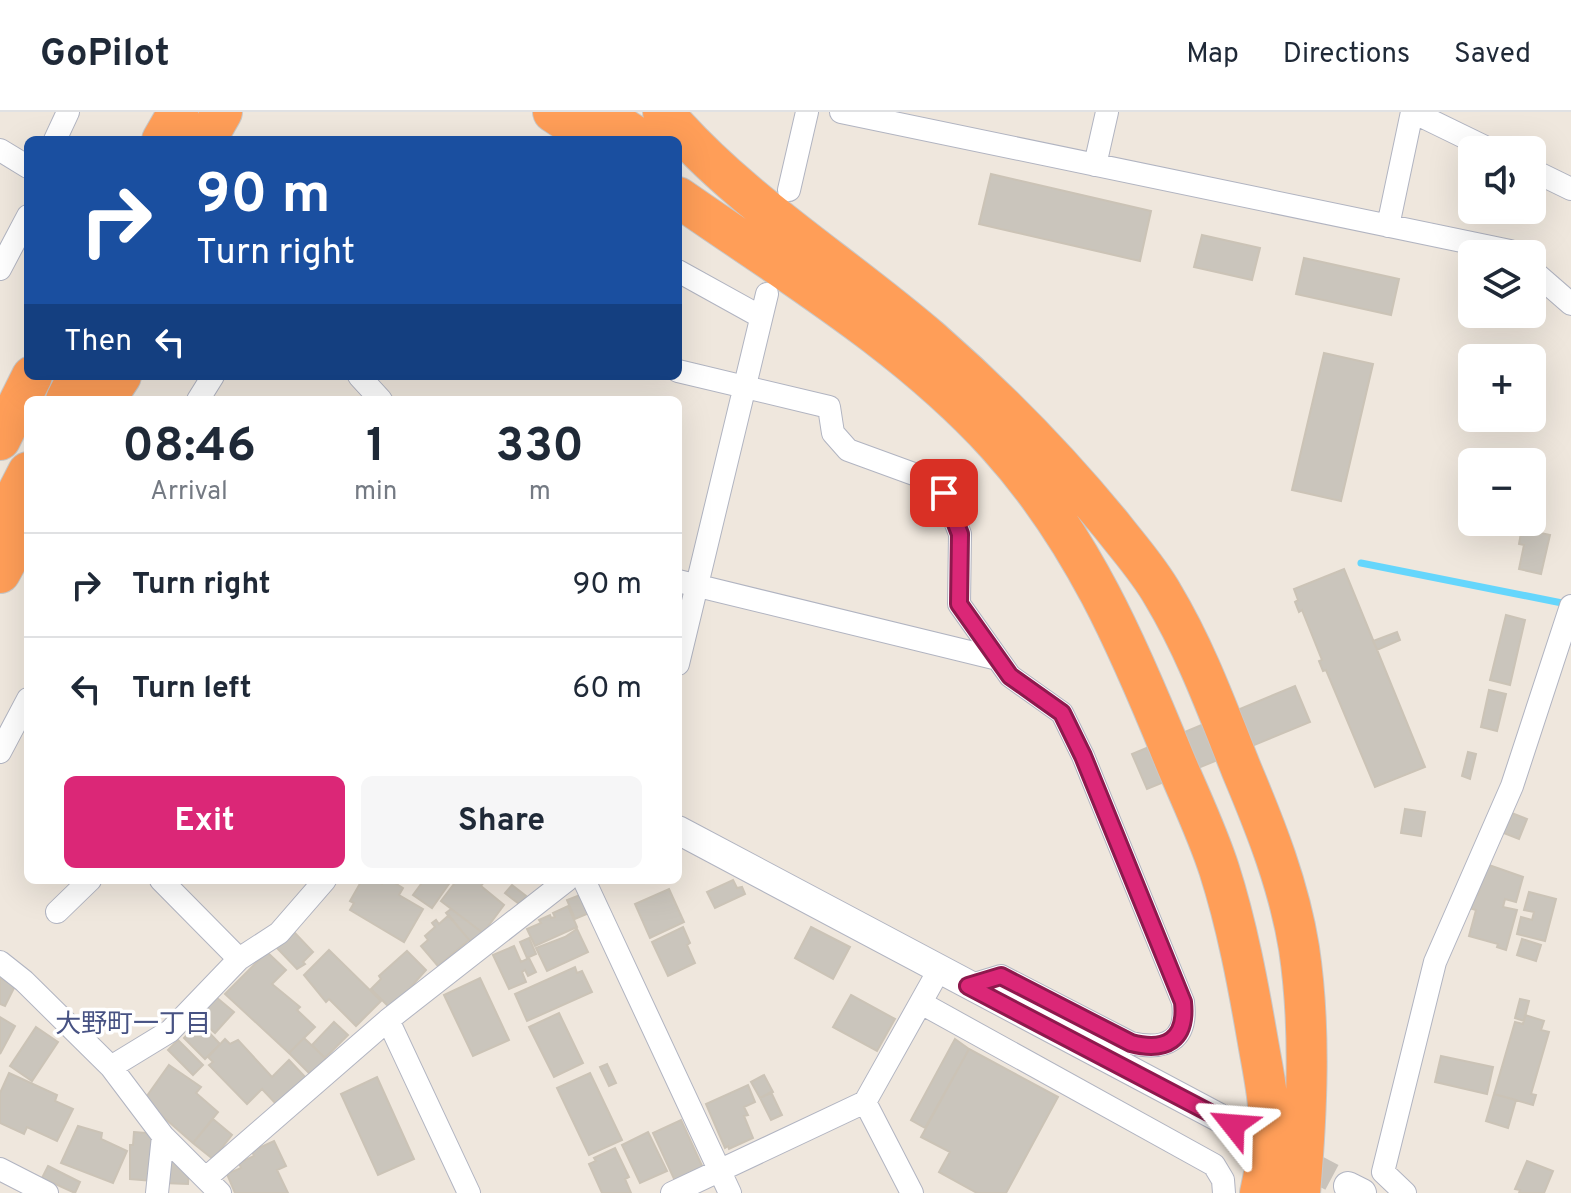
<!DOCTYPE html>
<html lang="en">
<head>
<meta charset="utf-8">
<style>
	:root { --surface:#fff; --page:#f6f6f7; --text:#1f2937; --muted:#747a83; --line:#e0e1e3; --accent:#db2777 }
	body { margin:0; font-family:Overpass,"Noto Sans JP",sans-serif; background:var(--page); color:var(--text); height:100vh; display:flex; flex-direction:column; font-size:30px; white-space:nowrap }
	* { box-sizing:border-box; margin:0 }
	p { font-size:26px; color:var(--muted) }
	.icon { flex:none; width:44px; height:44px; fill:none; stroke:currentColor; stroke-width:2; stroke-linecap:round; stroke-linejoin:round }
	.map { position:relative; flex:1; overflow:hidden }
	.details { position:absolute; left:24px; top:284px; width:658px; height:488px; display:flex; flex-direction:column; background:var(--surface); border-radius:12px; box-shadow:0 8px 32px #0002 }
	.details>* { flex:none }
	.hud { position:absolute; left:24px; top:24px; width:658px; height:244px; border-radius:12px; box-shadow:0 8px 32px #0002; background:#1a4fa0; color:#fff; overflow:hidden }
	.buttons { position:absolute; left:1458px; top:24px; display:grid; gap:16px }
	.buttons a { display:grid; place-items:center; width:88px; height:88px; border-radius:12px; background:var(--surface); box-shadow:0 8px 32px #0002; font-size:40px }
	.pin { position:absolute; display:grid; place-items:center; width:68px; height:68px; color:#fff; margin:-34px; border-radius:16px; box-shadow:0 4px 12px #0006 }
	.me { position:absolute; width:88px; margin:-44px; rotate:298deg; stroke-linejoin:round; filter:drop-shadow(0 0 6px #0008) }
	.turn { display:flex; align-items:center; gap:28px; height:168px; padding:0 40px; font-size:36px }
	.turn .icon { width:104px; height:104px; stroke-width:2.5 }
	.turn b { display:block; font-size:56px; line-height:68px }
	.then { display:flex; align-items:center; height:76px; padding:0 40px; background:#0003; gap:16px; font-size:30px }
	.eta { display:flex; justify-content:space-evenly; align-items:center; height:136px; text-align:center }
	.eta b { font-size:48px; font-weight:700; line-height:56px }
	.cta { display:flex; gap:16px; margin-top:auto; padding:16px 40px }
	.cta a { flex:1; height:92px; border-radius:12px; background:var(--accent); color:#fff; font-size:32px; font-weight:700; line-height:92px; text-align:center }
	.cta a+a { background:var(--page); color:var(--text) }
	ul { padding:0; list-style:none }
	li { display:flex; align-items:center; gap:24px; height:104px; padding:0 40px; border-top:2px solid var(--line) }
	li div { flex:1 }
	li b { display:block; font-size:30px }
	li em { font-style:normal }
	header { display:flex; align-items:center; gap:48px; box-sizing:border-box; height:112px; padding:0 40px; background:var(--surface); border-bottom:2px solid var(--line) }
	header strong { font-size:38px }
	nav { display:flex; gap:44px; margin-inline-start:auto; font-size:28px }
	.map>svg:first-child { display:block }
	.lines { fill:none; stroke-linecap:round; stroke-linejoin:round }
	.stream { stroke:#65d6fc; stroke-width:7 }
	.building { fill:#cac5bc; stroke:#cbc3b6; stroke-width:2 }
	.tertiary-tunnel { stroke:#c8c2ba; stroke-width:28; stroke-dasharray:28 14; stroke-linecap:butt }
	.minor-casing { stroke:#b1b4c1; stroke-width:24 }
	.tertiary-casing { stroke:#b1b4c1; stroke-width:30 }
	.motorway-casing { stroke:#c8c8c8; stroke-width:42 }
	.minor { stroke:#fff; stroke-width:22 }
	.tertiary { stroke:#fff; stroke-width:28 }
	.motorway { stroke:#ff9e58; stroke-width:40 }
	.route-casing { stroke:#8e194d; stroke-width:20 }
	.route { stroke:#db2777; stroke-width:14 }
	.labels { text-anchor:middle; stroke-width:7; stroke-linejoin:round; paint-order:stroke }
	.neighbourhood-label { font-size:26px; fill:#475283; stroke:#fff }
</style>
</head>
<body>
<header>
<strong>GoPilot</strong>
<nav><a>Map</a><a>Directions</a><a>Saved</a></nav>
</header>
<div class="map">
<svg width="1571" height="1081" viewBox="0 0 1571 1081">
	<rect width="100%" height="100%" fill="#efe7dd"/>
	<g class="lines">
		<path class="stream" d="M1361,451L1567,492"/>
	</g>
	<path class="building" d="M991,62L1151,99L1140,149L979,112Z
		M1202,123L1260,136L1252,168L1194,155Z
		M1304,146L1399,167L1391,203L1296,182Z
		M1470,176L1472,177V202H1514L1511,214L1464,204Z
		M1324,241L1373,252L1341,389L1292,378Z
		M1527,418L1550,423L1541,462L1519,457L1524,433L1519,432L1521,421L1526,422Z
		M1344,457L1425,655L1375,675L1326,558L1323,559L1319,549L1322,548L1302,498L1299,500L1295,490L1298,488L1294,477Z
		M1506,503L1525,508L1510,573L1490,568Z
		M1397,520L1400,528L1377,538L1373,529Z
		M1295,574L1310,610L1147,677L1132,642Z
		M1489,578L1506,582L1497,619L1481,615Z
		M1468,640L1476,642L1470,667L1462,664Z
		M1405,697L1425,700L1421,724L1401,721Z
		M1509,700L1527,707L1519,727L1501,720Z
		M1486,752L1523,765L1516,790L1505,787L1503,795L1517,798L1506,838L1497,835L1498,832L1469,824L1476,798L1469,796L1473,782L1478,783Z
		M362,768H375L382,772L385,768H390L403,776L399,783L423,797L404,830L350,798L354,791L350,789Z
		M424,768L451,769L432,796L413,783Z
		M457,768H482L484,770L481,774L504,793L483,821L441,789Z
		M733,768L737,776L742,775L745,782L715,796L707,780Z
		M512,773L526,784L519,792L505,781Z
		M669,777L684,810L650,826L635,792Z
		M1529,780L1556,787L1545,829L1517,822L1521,805L1532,808L1534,800L1524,798Z
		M580,783L589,801L575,807L567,788Z
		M568,794L577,815L535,834L527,817L541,811L539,808L550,803L551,806L555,805L553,801Z
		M451,797L483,821L470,829L446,801Z
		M449,803L469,828L438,854L421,834L428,828L425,824L435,815L432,811L436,808L439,812Z
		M683,815L690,831L687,833L695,851L668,864L652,830Z
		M811,815L850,835L833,867L795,846Z
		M577,817L588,840L547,859L536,836L565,825Z
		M294,820L313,840L303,850L305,852L297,857L277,836Z
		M529,826L536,842L527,846L520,830Z
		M1522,827L1541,833L1536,849L1517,843Z
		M514,834L521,850L529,846L536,860L528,864L525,858L522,860L526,870L509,877L493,843Z
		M329,838L381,889L356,914L329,887L326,890L304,863Z
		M407,839L426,858L391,897L371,877L381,867L379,864Z
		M267,840L286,858L272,872L300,895L297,898L315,915L289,941L225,882Z
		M575,855L577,861L582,859L592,880L527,909L515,882Z
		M0,866L15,874L5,894L0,892Z
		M480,866L509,928L473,944L444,883Z
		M851,883L895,907L877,939L833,915Z
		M216,885L234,900L215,921L197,905Z
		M1520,887L1529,889L1524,909L1515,906Z
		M559,901L583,951L554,965L529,915Z
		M1525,903L1544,909L1541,918L1549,920L1531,982L1536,983L1533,993L1494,982L1515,910L1523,912Z
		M0,905L15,914L0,942Z
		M199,910L220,932L205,947L184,926Z
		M334,910L348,923L325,946L312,933Z
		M36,915L58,930L32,969L10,954Z
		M304,926L326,947L310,962L289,941Z
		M225,927L230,932L238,928L272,965L289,948L307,967L279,995L262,977L247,992L209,953L213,950L208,945Z
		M955,927L969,937L925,1016L911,1008Z
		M178,928L203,953L193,963L168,938Z
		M969,937L1058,985L1006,1081H977L939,1060L950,1040L921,1025Z
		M1441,944L1493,955L1487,982L1435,970Z
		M607,952L616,971L609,974L600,955Z
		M169,953L201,975L196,981L218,1000L193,1031L144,988Z
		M9,961L57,983L55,989L73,997L57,1029L27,1015L24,1022L0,1011V981Z
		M590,961L622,1028L589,1043L557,976Z
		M764,963L773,980L760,986L751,970Z
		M377,965L414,1047L378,1063L341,982Z
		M748,973L755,990L744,995L748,1003L744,1004L753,1026L729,1037L728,1034L725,1036L706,992Z
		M771,980L782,1003L771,1008L760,986Z
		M1494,982L1516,988L1508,1016L1486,1009Z
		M213,1007L232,1023L213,1047L193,1031Z
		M681,1008L703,1056L675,1069L653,1021Z
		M78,1014L102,1021L101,1027L127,1039L113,1071L61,1051Z
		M134,1020L157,1022L153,1069L130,1067V1033H133Z
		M648,1020L667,1059L640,1071L622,1033Z
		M274,1029L286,1054L277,1058L288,1081H235L227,1062L241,1056L239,1051L254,1044L252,1039Z
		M173,1035L189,1053L188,1072L164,1071Z
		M615,1036L629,1065L625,1067L631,1081H602L589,1052L596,1049L594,1046Z
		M1527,1049L1553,1059L1544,1081H1519L1520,1078L1515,1077Z
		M48,1054L80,1070L75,1081L42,1066Z"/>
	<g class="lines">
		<path class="tertiary-tunnel" d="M1233,1013L1348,1074"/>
		<defs>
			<path id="minor" d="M841,0L1510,139L1514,142
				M1413,0L1491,38
				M55,28L68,0
				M0,38L28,55
				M1095,53L1107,0
				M1532,58L1571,77
				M789,78L807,0
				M1388,114L1412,0
				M0,157L28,104
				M1532,158L1571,192
				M678,159L761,205
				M678,259L829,295L833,321L848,338L922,365L944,381L960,422L959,492L1010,564L1062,601L1083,644L1183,890C1188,928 1166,939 1131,931L1001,864L968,874
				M359,264L381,288
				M198,288L213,264
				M678,469L998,547
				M678,552L767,182
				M0,640L28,587
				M161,768L239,847
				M584,768L730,1081
				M57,800L90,768
				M0,850L24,869L111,955L163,1024L220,1081
				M921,891L1214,1053L1223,1068L1224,1081
				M388,908L469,1081
				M111,955L170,919L239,847L279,821L325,768
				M865,990L912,1081
				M0,1057L47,1081
				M206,1066L388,908L567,768
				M157,1081L163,1024
				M672,1081L865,990L939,858
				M1405,1081L1383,1060L1435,850L1512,674L1571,494"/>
			<path id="tertiary" d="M678,718L1233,1013
				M1348,1074L1362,1081"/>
			<path id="motorway" d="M553,0L595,28
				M599,0L641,28
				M663,0C740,90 842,151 931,228C996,285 1057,347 1112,414C1129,436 1149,458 1163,483C1196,538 1218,599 1242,659C1266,716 1289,774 1299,836C1311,916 1307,1000 1300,1081
				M162,28L178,0
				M206,28L222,0
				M678,85C787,161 906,232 997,332C1082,426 1128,533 1175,649C1190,685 1207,720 1219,757C1237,813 1248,872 1258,930C1263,959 1270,990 1269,1021C1269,1040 1264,1062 1260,1081
				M66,288L78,264
				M105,288L121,264
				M0,328L32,264
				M0,414L28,360
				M0,461L28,410"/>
		</defs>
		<use href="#minor" class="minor-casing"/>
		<use href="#tertiary" class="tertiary-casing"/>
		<use href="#motorway" class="motorway-casing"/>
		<use href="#minor" class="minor"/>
		<use href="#tertiary" class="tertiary"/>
		<use href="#motorway" class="motorway"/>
	</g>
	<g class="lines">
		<defs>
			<path id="route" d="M944,381L960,422L959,492L1010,564L1062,601L1083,644L1183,890C1187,928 1166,940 1131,931L1001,864L968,874L1233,1013"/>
		</defs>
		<use href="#route" class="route-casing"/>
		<use href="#route" class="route"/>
	</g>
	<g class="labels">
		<g class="neighbourhood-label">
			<text x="133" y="920">大野町一丁目</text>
		</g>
	</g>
</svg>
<div class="buttons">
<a><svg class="icon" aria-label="sound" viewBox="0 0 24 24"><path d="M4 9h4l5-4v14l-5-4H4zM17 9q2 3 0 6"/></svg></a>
<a><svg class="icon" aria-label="layers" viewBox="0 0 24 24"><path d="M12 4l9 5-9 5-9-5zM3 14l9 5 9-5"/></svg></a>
<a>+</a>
<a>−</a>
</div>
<div class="pin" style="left:944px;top:381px;background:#d93025"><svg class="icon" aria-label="arrive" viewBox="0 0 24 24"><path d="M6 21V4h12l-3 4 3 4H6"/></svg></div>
<svg class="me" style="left:1233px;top:1013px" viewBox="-20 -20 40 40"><path d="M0-17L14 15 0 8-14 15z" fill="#db2777" stroke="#fff" stroke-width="4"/></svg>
<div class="hud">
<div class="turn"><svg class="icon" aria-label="right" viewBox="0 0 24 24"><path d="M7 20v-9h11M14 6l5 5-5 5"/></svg><div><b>90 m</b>Turn right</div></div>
<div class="then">Then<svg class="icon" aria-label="left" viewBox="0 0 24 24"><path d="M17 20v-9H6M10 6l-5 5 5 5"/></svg></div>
</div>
<section class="details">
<div class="eta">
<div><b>08:46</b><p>Arrival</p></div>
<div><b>1</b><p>min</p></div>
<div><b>330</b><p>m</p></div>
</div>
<ul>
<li><svg class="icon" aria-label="right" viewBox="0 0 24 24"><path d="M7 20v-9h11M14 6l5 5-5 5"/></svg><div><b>Turn right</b></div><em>90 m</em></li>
<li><svg class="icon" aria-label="left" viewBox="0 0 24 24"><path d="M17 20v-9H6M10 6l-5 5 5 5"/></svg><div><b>Turn left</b></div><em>60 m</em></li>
</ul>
<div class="cta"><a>Exit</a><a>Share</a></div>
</section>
</div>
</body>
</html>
